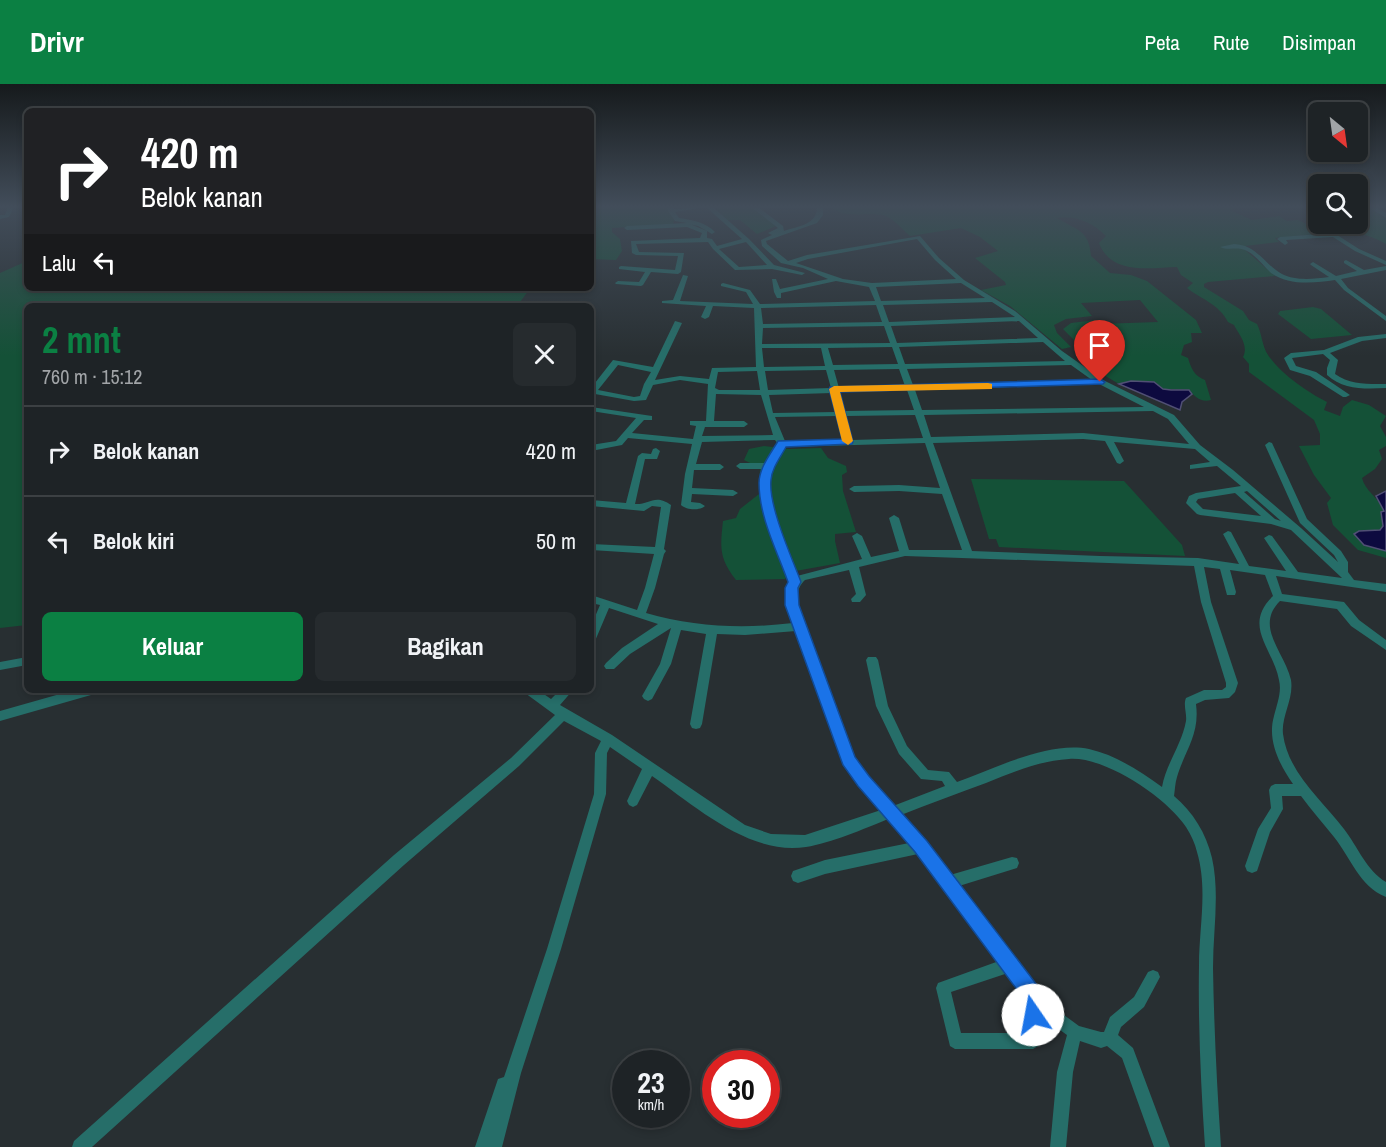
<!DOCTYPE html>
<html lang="id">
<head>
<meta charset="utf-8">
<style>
	:root { --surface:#1e2326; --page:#262b2e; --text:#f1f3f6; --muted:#a1a4a7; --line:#3c4043; --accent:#0b8043 }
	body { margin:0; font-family:"Archivo Narrow",sans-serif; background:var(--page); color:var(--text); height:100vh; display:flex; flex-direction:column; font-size:22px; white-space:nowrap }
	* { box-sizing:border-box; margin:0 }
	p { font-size:20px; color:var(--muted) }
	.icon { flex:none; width:33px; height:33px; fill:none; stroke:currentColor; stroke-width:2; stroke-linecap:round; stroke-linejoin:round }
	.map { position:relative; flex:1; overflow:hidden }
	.side { position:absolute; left:24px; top:219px; width:570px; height:390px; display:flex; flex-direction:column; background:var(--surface); border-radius:9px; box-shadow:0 3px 9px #0003,0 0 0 2px var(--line) }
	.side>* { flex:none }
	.top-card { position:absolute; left:24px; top:24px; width:570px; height:183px; border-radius:9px; box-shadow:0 3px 9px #0003,0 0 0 2px var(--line); background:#202124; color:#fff; overflow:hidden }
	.needle { width:39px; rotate:151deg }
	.controls { position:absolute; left:1308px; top:18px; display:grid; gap:12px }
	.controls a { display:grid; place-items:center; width:60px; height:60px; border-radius:9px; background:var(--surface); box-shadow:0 3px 9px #0003,0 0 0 2px var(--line); font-size:30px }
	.speed { position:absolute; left:612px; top:966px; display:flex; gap:12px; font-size:30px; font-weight:700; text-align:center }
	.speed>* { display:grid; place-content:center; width:78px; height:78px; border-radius:50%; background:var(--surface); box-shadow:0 3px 9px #0003,0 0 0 2px var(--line); line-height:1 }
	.speed small { font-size:15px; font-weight:400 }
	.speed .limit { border:9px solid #d22; background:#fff; color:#111 }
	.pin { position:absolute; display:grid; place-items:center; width:51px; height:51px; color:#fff; margin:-62px -26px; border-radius:50% 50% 50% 0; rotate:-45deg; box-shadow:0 0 6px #0007 }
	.pin .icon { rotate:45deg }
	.me { position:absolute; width:66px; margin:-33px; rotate:348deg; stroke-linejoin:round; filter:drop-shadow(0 0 4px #0008) }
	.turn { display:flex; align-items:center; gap:21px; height:126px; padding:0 18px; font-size:27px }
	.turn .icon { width:78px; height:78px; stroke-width:2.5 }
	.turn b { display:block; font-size:42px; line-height:51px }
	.then { display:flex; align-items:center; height:57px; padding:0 18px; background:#0003; gap:12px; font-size:22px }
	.round { display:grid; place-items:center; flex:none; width:63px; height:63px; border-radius:9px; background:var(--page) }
	.summary { display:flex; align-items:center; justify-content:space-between; height:102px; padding:0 18px }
	h1 { font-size:36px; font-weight:700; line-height:45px; color:var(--accent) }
	.action { display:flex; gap:12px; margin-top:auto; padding:12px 18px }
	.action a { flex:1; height:69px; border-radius:9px; background:var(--accent); color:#fff; font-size:24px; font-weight:700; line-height:69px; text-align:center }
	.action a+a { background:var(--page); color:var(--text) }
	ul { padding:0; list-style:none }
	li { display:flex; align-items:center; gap:18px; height:90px; padding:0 18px; border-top:2px solid var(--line) }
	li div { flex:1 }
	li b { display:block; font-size:22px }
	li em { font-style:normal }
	header { display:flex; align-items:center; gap:36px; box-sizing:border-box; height:84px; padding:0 30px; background:var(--accent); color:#fff }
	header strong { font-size:28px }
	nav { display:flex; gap:33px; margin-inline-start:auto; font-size:21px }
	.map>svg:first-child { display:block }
	.green { fill:#145137 }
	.water { fill:#0d0a3f; stroke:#504f74; stroke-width:1.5 }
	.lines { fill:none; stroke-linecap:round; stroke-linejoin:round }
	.minor { fill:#266e69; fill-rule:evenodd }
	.route { fill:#1a73e8; stroke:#114b97; stroke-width:1.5 }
	.slow { fill:#f59e0b }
</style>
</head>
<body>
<header>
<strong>Drivr</strong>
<nav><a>Peta</a><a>Rute</a><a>Disimpan</a></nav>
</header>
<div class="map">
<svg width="1386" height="1063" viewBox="0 0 1386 1063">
	<rect width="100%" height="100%" fill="#282f32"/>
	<path class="green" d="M591,123H668L674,137L673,140L612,144V148L620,155L622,167L616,176L591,175Z
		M715,123H751L776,142L757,150L740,136H727Z
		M831,123H1246L1230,126L1252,136L1279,132L1287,137L1298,136L1326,149L1275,154L1279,158L1245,162L1244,165L1275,192L1208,198L1204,200V203L1243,227L1249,236L1257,240C1262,250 1262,262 1268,271C1281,290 1307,308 1327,318L1324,326L1340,332L1343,323L1352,316L1369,321L1386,332L1380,342L1386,353V362L1379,366L1382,375L1375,385L1362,394C1365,407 1379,414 1384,427L1381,429L1383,442L1380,446L1359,447L1380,465L1386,467V474L1358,466L1333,441L1327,419L1331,414L1314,391L1299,362L1320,361V350L1314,336L1249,288V280L1243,273C1249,261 1239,251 1234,241L1228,238C1219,220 1201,215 1187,204L1193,199L1181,191L1177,183C1149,184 1111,191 1099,159L1106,152C1093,139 1076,131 1057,134C1076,146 1089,145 1091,172L1110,189L1131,191L1147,197L1196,236L1202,249H1191L1192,258L1184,261L1181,271L1188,274C1191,284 1194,292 1205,296L1211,316C1201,319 1194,312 1189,306L1163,305L1154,298L1131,297L1119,300L1097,287L1106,282L1085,267L1063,245L1071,239L1096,236L1099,240L1158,238L1140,216L1081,219L1092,232L1066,235L1054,241L1057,249L1071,263L1062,265L1010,222L981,206L1006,201L1005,198L975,174L998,167L980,153L961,144L910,152C903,146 892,133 883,131C868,128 843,135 831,123Z
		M1358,123H1368L1386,135V160C1367,149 1349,147 1330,140H1358Z
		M27,177V204H544L540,207L529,206L517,222H27V541L0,544V189Z
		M1313,223L1321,225L1352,251L1311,255L1278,230L1280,227Z
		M764,362L789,365L821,364L828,374L846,382L847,388L842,391L843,407L856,448L835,450V457L840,479L790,488L785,495L736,496C719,474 720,464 723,437L736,434L740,425L759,410L760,384L744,376L749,365Z
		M971,395L1124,397L1182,461L1185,472L999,463L996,455H989Z"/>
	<path class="water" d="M1131,297L1154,298L1163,305L1171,306H1189L1192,310L1182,318L1180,326L1119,300Z
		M1386,407V467L1364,461L1354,450L1359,447L1380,446L1383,442L1381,428L1384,427L1376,412Z"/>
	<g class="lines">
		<path class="minor" d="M8,123H14L9,133L0,135V131H5Z
			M668,123H674V125L705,123L675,128L679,134C693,136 705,138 715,148L712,150L707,147V154L712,155L717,162L742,155L706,123H713L749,155L774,181L805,189L802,191L772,185L735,186L713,165L708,158L636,160L639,168L684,169L681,188L678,190L651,188L643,201L641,202L616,200L615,199L618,197L639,198L645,188L619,185V183L621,182L675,186L678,172L636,171L632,169L631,157L700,154L702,149L687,143L627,146L624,144L627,142L687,139L675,137L668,127ZM689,140L698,142L707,147L690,140ZM746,158L767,181L739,183L719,165Z
			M751,123H758L783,142L784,147C798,142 817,141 817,123H823V131L817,139L766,157L767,160L788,177L807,171L920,152L939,174L964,196L1015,227L1062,267L1103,296L1174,331L1200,361L1233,386L1301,444L1338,478L1334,471L1300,439L1265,361L1269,358L1272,359L1307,435L1341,467L1348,478V488L1354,496L1386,500V508L1276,492L1282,510L1344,518L1359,536L1386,556V566L1351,542L1337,525L1280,517C1254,543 1285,568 1291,596C1294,615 1281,632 1283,650C1288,689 1322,716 1344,745C1358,763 1366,786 1386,798V813C1359,802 1351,774 1334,753C1323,739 1311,726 1301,712H1282L1283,725L1270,748L1257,787L1252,789L1247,787L1245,782L1258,745L1271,724L1269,706L1271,702L1275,700H1293C1279,680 1267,656 1274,632C1277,620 1282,608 1279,596C1273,564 1242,542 1273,512L1265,491L1230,486L1236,508L1235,511H1227L1220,485L1204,483L1211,518L1238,599L1235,608L1229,614L1205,616L1196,620C1200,651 1185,666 1177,693C1175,699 1175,706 1174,712C1193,728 1206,749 1212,774C1220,810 1213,847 1213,884C1214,944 1217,1003 1221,1063H1205C1201,1003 1198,942 1199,881C1199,844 1208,805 1197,768C1195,759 1191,751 1186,743C1167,714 1105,672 1069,675C1039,677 1013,688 986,699C958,709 929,720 901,731L926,759L950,791L1012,773L1017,774L1019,779L1017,784L959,802L1049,920L1079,942L1101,948H1104L1110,933L1134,913L1148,888L1153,886L1158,888L1160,893L1144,923L1121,943L1118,951L1133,964L1170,1063H1154L1122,974L1107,962L1101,964L1080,957L1073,988L1066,1063H1050L1057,988L1067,951L1039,931L1041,957L1038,962L1033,965H955L950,962L936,904L938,899L999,877L918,770L825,790L798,799L793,797L791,792L793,787L825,776L909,759L888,735C864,745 831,759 806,763C750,772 695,722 652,692L637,721L633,723L629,721L627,717L642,685L610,663L607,669L606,710L561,865L521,989L502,1063H475L498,995L504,993L547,865L594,710L595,669L601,657L564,637L519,682L404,781L92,1063H72L74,1057L394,771L511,674L555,631L525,609L523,606H538L551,615L560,606H573L560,621L612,651L745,741L771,750L805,751L881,726L859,701L845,680L833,654L809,580L796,547L745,551L717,550L702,640L700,644L696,645L692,644L690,640L706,550L681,546L671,580L652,615L648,617L644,615L642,612L660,580L671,544L630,570L614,585H606L604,582L606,579L622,564L658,540L609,524L595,557L591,558V542L600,521L591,519V511L637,526L645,504L654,470L591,466V460L655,463L661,423L652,422L644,427L591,422V416L626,419L638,372L642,369L651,370L653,365L656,364L660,367L657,375H645L635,420C649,421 655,409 671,421L664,465L666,467L664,470L655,504L646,529C695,543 743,545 793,539C789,525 784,512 791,499C777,471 752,415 763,385H740L736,382L740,379H766L778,360L775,356L702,358L696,380H720L724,383L720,386H694L692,404L733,406L738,409L733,412L692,410L691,418L700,419L705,422C700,427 686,426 681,421L685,390L692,360L628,354L622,361L591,367V361L616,357L636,334L591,327V323L652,332V336H644L632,349L693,355L696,342L690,341V337H706L708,300L680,296L653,301L646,316L634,317L595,310L591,312V304L613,276L653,283L675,237L682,239L655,296L680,292L709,295L712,284L756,283L754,224L713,222L709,233L705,235L701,233L706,222L662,219V217L673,216L683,191L688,192L680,217L753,220L746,208L721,202V200L723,199L750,206L760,220L875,217L869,203L836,197L781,209V214H777L774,208L772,195H776L780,205L828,195L803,184L781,179L762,162L761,156L772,151L768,149L778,144ZM917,155L935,176L956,195L872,199L843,195L796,179L808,175ZM961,199L985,214L881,217L876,203ZM992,218L1015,233L889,238L883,221ZM876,221L882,238L763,240L761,224ZM1019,237L1038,254L897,259L891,242ZM884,242L890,259L762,260L763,244ZM1043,258L1065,277L905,280L899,263ZM892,263L898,280L833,281L828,264ZM762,264H821L825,282L764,283ZM618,281L651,288L644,300L640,312L634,313L598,306ZM1071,281L1092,296L913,301L907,285ZM899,285L905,302L839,304L834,286ZM826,286L831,304L768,306L765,287ZM757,287L760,306H719L715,304L718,288ZM1099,300L1144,323L922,326L915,306ZM907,306L914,326L845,327L840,308ZM832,309L836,328L773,329L769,311ZM716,310L761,311L773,351L702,352L705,343H744L748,340L744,337H714ZM1153,327L1168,335L1189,360L1083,349L931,353L924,331ZM915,331L923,354L852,356L846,332ZM838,332L843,356L785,357L775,333ZM1083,355L1105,357L1117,379L1120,380L1124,377L1114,358L1195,365L1210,378L1190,381V385L1217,382L1241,402L1196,409L1189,412L1186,419L1197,430L1200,431L1271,440L1291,446L1342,494L1298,488L1272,452L1269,451L1264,454L1286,487L1249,482L1231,448L1228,447L1223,450L1239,480L1198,474L1100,472L972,467L933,359ZM925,359L940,404L899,401L854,402L849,405L854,408L899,407L942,410L962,466H909L899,434L894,431L889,434L899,467L871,473L862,452L857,449L852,452L862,475L797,492C786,467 764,418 770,392C772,381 779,372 785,363ZM1247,407L1281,437L1275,435L1244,408ZM1235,409L1261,432L1203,425L1196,418L1198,415ZM905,472L1194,482L1201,518L1226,599V603L1222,606H1204L1186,614C1183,621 1187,629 1186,637C1182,660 1166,680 1162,703C1141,688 1116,671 1089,665C1048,657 996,684 957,698L949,688L928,686L907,662L888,622L878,576L876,573H868L866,576L876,622L899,670L921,695L942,697L945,702L893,722C879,706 863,690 853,672C838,644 832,611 821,581C813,560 800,539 798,516C797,507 799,502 805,496L849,486L856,510L851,515L852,518H860L866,511L859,483ZM1008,889L1024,910L1025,949H961L951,908Z
			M1368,123H1376L1386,129V134Z
			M1334,149L1359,165L1386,177V181L1355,167L1333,153L1286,156L1288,159L1285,161L1277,155L1280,153Z
			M1234,160C1257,161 1264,180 1282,190C1295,197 1314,195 1329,193L1311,181L1310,180L1313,178L1336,192L1357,187L1344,179V177L1346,176L1364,186L1386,182V186L1341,195L1348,204L1386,232V237L1344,206L1335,196C1315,199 1289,202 1271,189C1263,182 1257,172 1247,167C1238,162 1228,167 1220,163Z
			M1386,250V254L1362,257L1330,269L1338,276L1335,290C1350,301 1368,300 1386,300V304C1365,305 1343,306 1327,291V284L1330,276L1323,270L1292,274L1296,282L1316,288L1350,311L1346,313H1343L1310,292L1290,286L1284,274L1291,269L1324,266L1358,253Z
			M27,573V581L0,586V578Z
			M74,606H97L95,609L91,611L0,637V627Z"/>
	</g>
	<linearGradient id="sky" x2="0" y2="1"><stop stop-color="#161a1c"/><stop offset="0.45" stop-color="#424d5a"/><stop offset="1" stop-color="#424d5a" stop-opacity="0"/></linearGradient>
	<rect width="1386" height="272" fill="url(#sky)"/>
	<path class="route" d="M1100,295L1105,298L1103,300L840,308L853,358L852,360L786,363C780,374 772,384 771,396C768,421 792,474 801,498L798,504L799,521L855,673L869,692L927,757L1037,901L1043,931L1040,938L1033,940L1026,938L1021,911L915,768L858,702L843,681L785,521V504L788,498C777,467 759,433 759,399C759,384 771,369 778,357L842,355L829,305L830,303Z"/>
	<path class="slow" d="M988,299L992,300V305L840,308L853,357L848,361L842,357L829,305L834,302Z"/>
</svg>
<div class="controls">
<a><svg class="needle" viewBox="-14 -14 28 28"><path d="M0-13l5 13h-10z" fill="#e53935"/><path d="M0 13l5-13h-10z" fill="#a1a4a7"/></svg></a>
<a><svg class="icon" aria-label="search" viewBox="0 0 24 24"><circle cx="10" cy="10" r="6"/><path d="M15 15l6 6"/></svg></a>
</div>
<div class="speed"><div>23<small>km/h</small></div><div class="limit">30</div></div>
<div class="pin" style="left:1100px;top:298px;background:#d93025"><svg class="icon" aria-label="arrive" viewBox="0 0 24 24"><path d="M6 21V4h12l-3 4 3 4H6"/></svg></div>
<svg class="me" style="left:1033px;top:931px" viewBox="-20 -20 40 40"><circle r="19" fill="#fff"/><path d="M0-13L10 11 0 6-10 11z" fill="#1a73e8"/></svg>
<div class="top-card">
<div class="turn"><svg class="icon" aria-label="right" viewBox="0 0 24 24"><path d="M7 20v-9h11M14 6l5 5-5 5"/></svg><div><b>420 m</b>Belok kanan</div></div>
<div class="then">Lalu<svg class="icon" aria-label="left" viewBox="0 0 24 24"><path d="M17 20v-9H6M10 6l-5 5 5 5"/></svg></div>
</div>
<section class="side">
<div class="summary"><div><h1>2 mnt</h1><p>760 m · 15:12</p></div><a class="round"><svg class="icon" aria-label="close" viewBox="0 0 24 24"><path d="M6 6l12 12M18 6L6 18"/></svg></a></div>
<ul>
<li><svg class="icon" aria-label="right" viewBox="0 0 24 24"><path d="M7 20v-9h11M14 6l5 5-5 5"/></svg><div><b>Belok kanan</b></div><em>420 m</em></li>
<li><svg class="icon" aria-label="left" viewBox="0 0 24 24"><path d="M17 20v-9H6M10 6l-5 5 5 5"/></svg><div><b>Belok kiri</b></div><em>50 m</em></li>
</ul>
<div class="action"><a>Keluar</a><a>Bagikan</a></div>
</section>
</div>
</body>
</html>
